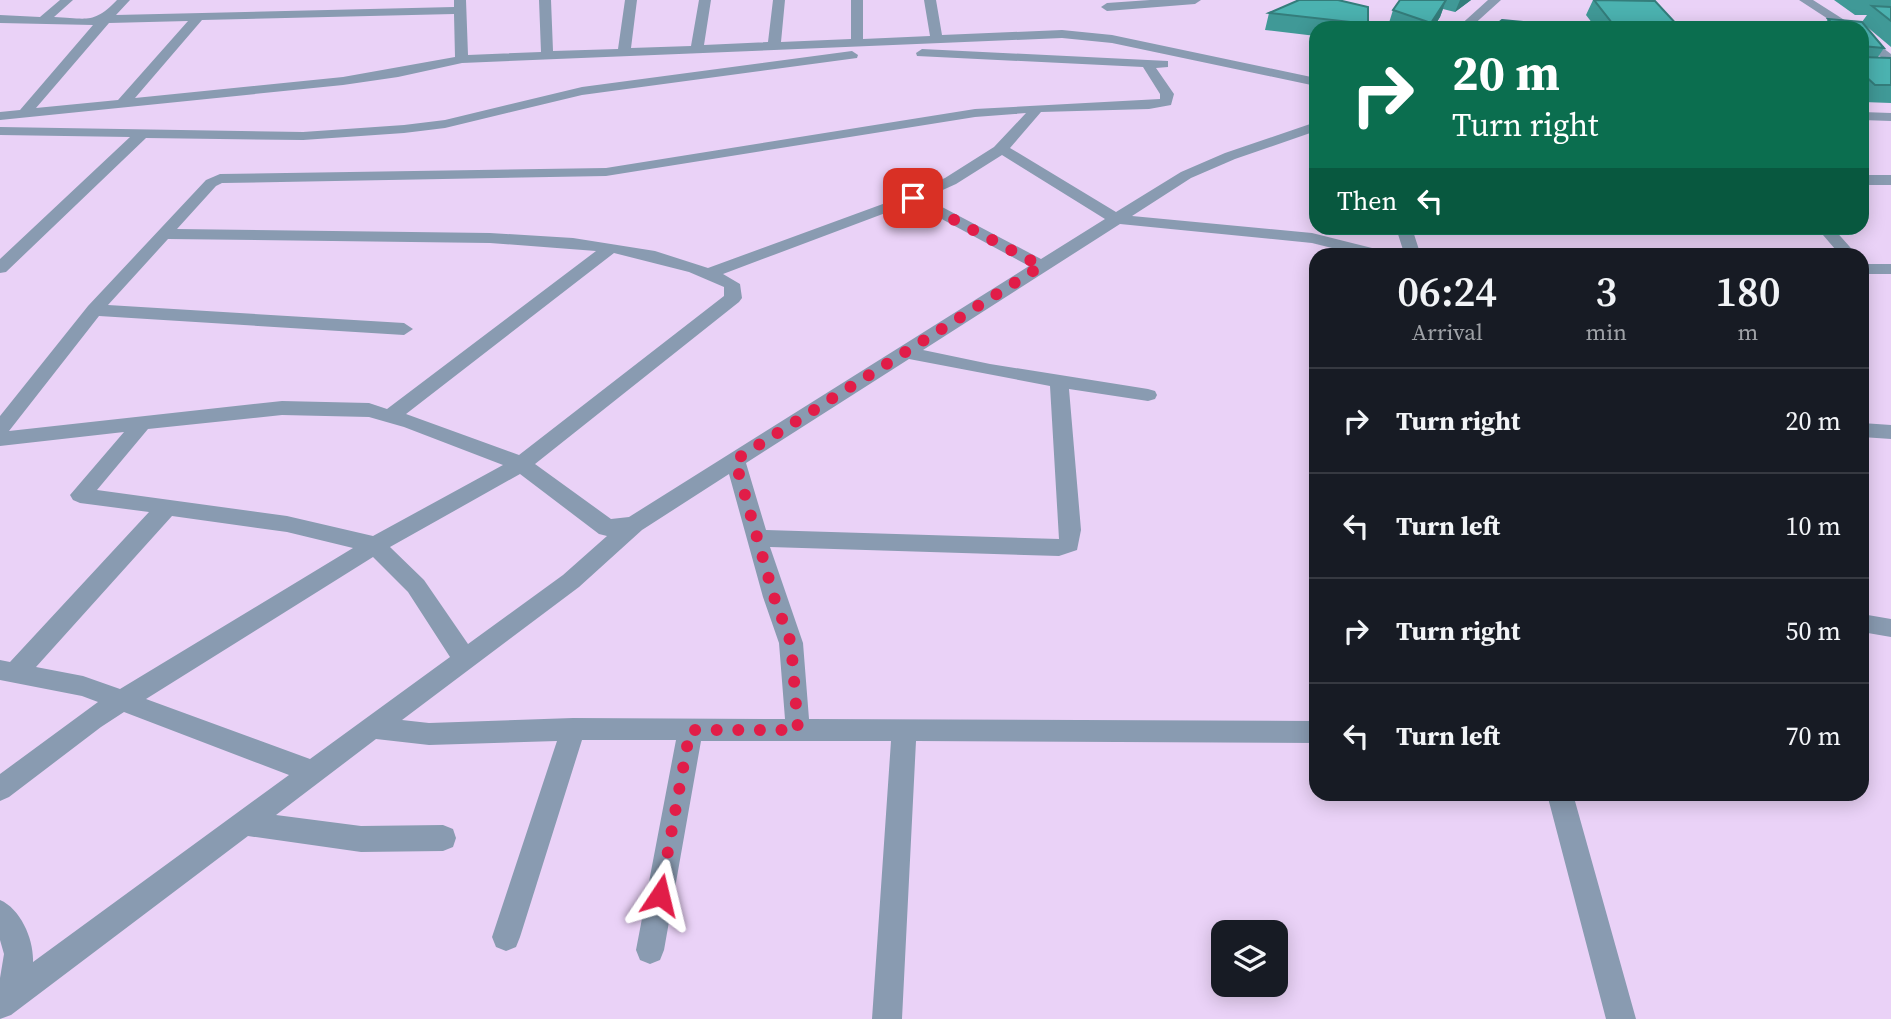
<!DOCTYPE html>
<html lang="en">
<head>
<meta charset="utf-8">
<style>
	:root { --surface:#171b24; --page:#20242c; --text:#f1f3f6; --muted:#9ea1a6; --line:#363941 }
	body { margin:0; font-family:"Source Serif 4",serif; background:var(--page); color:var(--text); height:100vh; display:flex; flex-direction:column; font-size:26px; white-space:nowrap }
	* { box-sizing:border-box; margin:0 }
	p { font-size:23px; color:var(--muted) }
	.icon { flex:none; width:38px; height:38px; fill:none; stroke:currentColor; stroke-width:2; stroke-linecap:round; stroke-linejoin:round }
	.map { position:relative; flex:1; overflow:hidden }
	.sheet { position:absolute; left:1309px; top:248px; width:560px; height:553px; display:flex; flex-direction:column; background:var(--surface); border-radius:21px; box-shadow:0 4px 18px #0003 }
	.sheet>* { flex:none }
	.guide { position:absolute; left:1309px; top:21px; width:560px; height:214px; border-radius:21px; box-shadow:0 4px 18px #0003; background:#0b6e4f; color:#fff; overflow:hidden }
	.fabs { position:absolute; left:1211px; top:920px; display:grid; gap:14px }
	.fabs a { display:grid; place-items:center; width:77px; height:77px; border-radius:14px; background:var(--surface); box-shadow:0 4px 18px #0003; font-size:35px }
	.pin { position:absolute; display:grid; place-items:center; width:60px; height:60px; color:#fff; margin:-30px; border-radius:14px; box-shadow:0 4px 10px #0006 }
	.me { position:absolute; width:77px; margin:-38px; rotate:10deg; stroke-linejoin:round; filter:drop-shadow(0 0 5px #0008) }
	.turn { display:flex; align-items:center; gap:24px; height:147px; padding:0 28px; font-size:32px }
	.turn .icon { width:91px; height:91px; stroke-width:2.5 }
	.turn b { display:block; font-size:49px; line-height:60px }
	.then { display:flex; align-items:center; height:66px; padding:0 28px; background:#0003; gap:14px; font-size:26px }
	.eta { display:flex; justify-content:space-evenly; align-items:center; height:119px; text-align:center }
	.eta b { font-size:42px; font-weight:600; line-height:49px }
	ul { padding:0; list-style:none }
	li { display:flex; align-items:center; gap:21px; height:105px; padding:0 28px; border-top:2px solid var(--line) }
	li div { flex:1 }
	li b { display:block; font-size:26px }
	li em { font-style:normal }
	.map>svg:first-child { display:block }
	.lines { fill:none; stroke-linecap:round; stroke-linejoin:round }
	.minor { fill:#899bb1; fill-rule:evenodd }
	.wall { fill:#409997 }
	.shaded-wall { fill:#347d7b }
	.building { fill:#4bb2b0; stroke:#347d7b; stroke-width:2 }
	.route { stroke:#e11d48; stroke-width:12; stroke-dasharray:0 21.6 }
</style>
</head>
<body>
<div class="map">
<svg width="1891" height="1019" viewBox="0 0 1891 1019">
	<rect width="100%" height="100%" fill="#ead2f7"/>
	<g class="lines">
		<path class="minor" d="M60,0H73L54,17C86,18 93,25 117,0H130L116,15L454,7V0H466L468,55L541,52L539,0H551L553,51L618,49L625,0H637L631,48L691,46L699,0H711L704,45L768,42L773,0H785L781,42L851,39V0H863V39L930,36L924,0H936L942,35L1062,30L1112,35L1316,78V86L1112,43L1062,38L462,63L398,77L343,85L0,120V112L20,110L93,25L0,23V15L40,17ZM454,14L455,57L343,77L135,98L202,20ZM188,21L118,100L36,108L109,23Z
			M1150,0H1201L1195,4L1107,11L1101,7L1107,3Z
			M1488,0H1501L1470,28H1457Z
			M1799,0H1813L1857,28H1842Z
			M1862,32L1891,54V65L1862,42Z
			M922,49L1168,61V67L1156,68L1174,94L1171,105L1149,109L1041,112L1010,148L1116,212L1181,172L1225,153L1316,122V131L1235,159L1191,178L1132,216L1312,233L1392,253L1394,256H1364L1312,243L1120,224L923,350L990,364L1148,389L1155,391L1157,395L1155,399L1148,401L1069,389L1081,530L1077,550L1059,556L770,547L803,643L809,719L1316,721V743L916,741L902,1019H872L891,741H701L664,950L660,960L650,964L640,960L636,950L676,740H582L520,937L516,947L506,951L496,947L492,937L557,741L429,745L376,739L276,815L361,826L443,825L453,829L456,838L453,847L443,851L361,852L248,836L11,1015L0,1019V978L4,954L0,940V900C21,909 34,940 33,962L289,775L124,712L101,727L9,797L0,801V774L98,702L82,696L0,680V660L10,662L149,512L80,503L73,500L70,495L124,432L0,446V416L88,306L206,180L220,174L606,168L975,109L1160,99V94L1143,67L917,56L916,53ZM1026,113L994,147L945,178L891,201L708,268L655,251L573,238L490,233L177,229L216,186L222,183L606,176L975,117ZM1002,155L1105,219L1041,259L925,198L956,184ZM912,203L1029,266L629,517L611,519L535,464L739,302L742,298L740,284L723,274ZM168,239L490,243L596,251L387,409L369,403L282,401L9,431L99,316L404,335L413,329L404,323L108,305ZM614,253L689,272L724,287V296L519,455L406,414ZM909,359L1050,386L1059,539L766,530L746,463ZM282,415L369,417L404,427L503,465L373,536L287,516L97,490L148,429ZM520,474L599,534L607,536L563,575L468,644L424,580L390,547ZM729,474L763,597L779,643L785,719L573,718L429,723L402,720L579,587L642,530ZM172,516L287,532L353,548L120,689L83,676L36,667ZM373,557L408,592L450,657L310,759L146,699Z
			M852,51L858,55L857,58L582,95L445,128L404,133L303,140L146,138L6,272L0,273V259L130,137L0,135V127L303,132L404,125L445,120L582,87Z
			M1862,112L1891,113V121L1862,120Z
			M1862,175H1891V185H1862Z
			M1396,228H1412L1421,256H1405Z
			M1817,228H1833L1858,256H1841Z
			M1862,264H1891V274H1862Z
			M1862,423L1891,425V439L1862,437Z
			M1862,614L1891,619V637L1862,632Z
			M1547,794H1573L1636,1019H1606Z"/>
	</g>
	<path class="wall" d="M1400,0H1471L1455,12L1443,9L1440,17L1433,28H1393L1388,26L1393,10Z
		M1593,0H1622L1680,28H1596L1586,15Z
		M1834,0H1891V47L1866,26L1884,48L1878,57L1891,58V103L1863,102L1862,101V28H1823L1828,19L1862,22L1867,15H1855Z
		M1269,13L1368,24L1367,28H1316V36L1265,30Z"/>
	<path class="shaded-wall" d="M1446,0L1440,17L1433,28H1429L1431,23Z
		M1460,0H1471L1455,12Z"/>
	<path class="building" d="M1299,0H1338L1368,7V24L1269,13Z
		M1400,0H1446L1431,23L1393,10Z
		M1594,0L1655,1L1680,28H1616Z
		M1872,6L1891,7V21Z
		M1828,19L1862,22L1884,48L1862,46V28H1836Z
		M1502,20L1554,25L1556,28H1492Z
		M1862,57L1891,58V85H1875L1862,73Z"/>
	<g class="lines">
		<path class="route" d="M660,895L690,730H798L791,643L774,597L735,460L1041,266L913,198"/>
	</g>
</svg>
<div class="fabs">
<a><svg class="icon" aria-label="layers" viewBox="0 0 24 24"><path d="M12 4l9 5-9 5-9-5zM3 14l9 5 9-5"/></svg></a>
</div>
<div class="pin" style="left:913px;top:198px;background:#d93025"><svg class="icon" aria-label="arrive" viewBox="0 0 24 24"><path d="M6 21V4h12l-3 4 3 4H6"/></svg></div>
<svg class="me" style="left:660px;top:895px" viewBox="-20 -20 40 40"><path d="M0-17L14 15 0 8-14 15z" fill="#e11d48" stroke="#fff" stroke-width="4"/></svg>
<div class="guide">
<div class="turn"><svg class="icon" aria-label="right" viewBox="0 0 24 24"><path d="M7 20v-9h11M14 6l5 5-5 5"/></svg><div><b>20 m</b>Turn right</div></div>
<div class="then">Then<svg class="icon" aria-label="left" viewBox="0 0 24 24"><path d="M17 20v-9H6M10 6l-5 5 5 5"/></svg></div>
</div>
<section class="sheet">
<div class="eta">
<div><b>06:24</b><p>Arrival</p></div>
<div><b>3</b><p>min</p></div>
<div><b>180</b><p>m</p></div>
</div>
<ul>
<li><svg class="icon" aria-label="right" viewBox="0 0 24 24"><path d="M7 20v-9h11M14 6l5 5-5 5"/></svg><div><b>Turn right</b></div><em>20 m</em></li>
<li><svg class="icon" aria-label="left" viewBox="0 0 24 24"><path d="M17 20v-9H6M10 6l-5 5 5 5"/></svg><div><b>Turn left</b></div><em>10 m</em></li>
<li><svg class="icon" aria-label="right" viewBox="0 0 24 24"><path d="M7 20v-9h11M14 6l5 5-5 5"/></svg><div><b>Turn right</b></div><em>50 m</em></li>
<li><svg class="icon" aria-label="left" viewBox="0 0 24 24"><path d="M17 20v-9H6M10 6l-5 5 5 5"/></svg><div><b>Turn left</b></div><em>70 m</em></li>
</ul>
</section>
</div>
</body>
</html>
